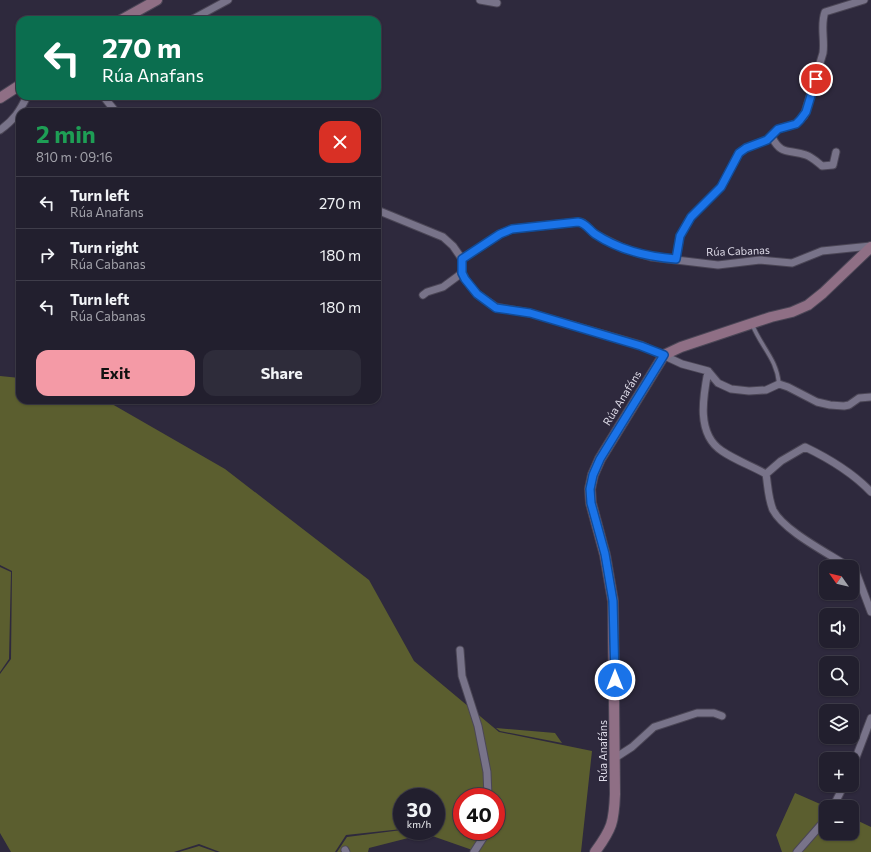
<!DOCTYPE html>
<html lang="en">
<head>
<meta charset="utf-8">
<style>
	:root { --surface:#221f2e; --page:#2e2c3a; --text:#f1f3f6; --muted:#a2a2aa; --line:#3f3d4a; --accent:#f49aa6 }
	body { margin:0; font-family:Commissioner,sans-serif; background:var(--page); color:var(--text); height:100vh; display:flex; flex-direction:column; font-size:15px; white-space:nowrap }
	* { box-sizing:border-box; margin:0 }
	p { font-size:13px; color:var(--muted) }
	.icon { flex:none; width:22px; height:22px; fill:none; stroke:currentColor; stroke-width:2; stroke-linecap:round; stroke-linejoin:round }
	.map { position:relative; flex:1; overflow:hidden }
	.panel { position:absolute; left:16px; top:108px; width:365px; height:296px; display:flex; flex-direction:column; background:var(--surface); border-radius:12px; box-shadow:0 1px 3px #0004,0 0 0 1px var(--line) }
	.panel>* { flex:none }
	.guide { position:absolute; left:16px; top:16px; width:365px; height:84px; border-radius:12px; box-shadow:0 1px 3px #0004,0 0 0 1px var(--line); background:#0b6e4f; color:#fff; overflow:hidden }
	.needle { width:26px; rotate:304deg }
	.buttons { position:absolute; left:819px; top:560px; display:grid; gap:8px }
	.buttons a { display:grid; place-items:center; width:40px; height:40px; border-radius:8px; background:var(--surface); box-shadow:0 1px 3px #0004,0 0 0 1px var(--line); font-size:20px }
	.speed { position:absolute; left:393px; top:788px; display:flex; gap:8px; font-size:20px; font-weight:700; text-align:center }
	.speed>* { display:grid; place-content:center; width:52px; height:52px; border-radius:50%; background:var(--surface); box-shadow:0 1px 3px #0004,0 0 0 1px var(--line); line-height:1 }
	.speed small { font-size:10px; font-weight:400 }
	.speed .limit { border:6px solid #d22; background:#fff; color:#111 }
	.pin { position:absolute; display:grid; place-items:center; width:34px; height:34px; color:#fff; margin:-17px; border:2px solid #fff; border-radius:50%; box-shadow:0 1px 4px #0007 }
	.me { position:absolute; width:44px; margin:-22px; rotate:0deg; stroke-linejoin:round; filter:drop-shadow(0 0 3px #0008) }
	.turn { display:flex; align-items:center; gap:14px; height:84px; padding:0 20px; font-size:18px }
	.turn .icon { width:52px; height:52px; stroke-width:2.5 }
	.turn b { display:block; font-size:28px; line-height:34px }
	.round { display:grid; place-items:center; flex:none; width:42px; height:42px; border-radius:12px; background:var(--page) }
	.head { display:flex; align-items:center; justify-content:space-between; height:68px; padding:0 20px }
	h1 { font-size:24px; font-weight:700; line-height:30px; color:#1e9e55 }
	.action { display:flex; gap:8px; margin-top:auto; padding:8px 20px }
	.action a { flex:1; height:46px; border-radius:12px; background:var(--accent); color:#111; font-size:16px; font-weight:700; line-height:46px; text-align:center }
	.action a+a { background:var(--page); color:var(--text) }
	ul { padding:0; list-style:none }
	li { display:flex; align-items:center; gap:12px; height:52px; padding:0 20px; border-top:1px solid var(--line) }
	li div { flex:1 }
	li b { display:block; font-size:15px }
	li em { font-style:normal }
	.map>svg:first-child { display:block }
	.forest { fill:#5b5e2f; fill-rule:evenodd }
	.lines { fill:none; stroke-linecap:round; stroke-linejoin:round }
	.lane-casing { stroke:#4b4656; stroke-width:5.5 }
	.street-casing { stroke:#4b4656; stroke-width:9 }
	.secondary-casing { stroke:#4b4656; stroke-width:12 }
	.lane { stroke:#787389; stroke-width:3.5 }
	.street { stroke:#787389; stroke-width:7 }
	.secondary { stroke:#8f6f85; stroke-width:10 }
	.route-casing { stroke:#114b97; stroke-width:10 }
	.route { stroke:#1a73e8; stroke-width:7 }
	.labels { text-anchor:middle; stroke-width:3; stroke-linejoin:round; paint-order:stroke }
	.street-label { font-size:11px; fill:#dedbe8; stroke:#2e293d }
</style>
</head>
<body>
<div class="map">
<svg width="871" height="852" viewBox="0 0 871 852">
	<rect width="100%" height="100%" fill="#2e293d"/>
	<path class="forest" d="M0,376L20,378V400H105L225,469L369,580L414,661L499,732L592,751L581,852H478L418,831H436V797H402V829L346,835L335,852H220L199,844L174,852H11L0,833V674L11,659L12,571L0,565ZM462,797H496V831H462Z
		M0,567L11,572L9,659L0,672Z
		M496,728L555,733L562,743L500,731Z
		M795,793L827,807L826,833H852V818L871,827V852H782L776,835Z
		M402,830L414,831L429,836L420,835L369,848L368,852H337L347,837Z
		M199,846L216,852H179Z"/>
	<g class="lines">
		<defs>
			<path id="lane" d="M752,324C761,347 777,359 779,384"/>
			<path id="street" d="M480,0L497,3
				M191,20L228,0
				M103,96L116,112
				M0,130C14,120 20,111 27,96
				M772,137C781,156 790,149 806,155C812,157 817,162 822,166L833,165L836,152
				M377,210L443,237L453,246L462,259
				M462,259V273L465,279L477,294L496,307L530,313L641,345L682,364L708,371L718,383L731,389L749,391L766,390L779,384L788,387L817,402L830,405L844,406L849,405L859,398L871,397
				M462,259L500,234L512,229L578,222L583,223L595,234L621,247L635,252L651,257L718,265L760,260L792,263L822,251L871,246
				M676,259L680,236L691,217L721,187L739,153L746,148L767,140L778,129L796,124L804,116L823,53C825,39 820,25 825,12L864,0
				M423,295L427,292L443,287L462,273
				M708,371C703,397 696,434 722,451C735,460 752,466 766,474
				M766,474C768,486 768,498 773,510C784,531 828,553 849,567
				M766,474L781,461L805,447C830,459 852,472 871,492
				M852,569L856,572L871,612
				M460,650L462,676L478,726L487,772L488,797
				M615,758L632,747L654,727L697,713H714L722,716
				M852,768L871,718
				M833,807L844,785
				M345,850L346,852
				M474,852L483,838L484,831
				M797,852L826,819"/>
			<path id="secondary" d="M121,20L157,0
				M0,98L20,85
				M595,852C612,829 614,822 615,794L613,601L605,555L591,503L590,489L593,475L600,459L664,355L681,347L771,317L792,312L808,305L823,293L871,247"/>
		</defs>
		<use href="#lane" class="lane-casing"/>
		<use href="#street" class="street-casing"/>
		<use href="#secondary" class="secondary-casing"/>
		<use href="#lane" class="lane"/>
		<use href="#street" class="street"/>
		<use href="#secondary" class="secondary"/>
	</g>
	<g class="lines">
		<defs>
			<path id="route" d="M615,680L613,601L605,554L591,503L590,489L593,475L600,459L664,355L641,346L530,313L496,308L477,294L465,279L462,273V259L500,234L512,229L578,222C586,223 589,230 595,234C619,250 648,257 676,259L680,236L691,217L721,187L739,153L746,148L767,140L778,129L796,124L800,120L806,112L816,79"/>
		</defs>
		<use href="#route" class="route-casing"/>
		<use href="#route" class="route"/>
	</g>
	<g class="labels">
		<g class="street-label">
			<text transform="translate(738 251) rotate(-2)" y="4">Rúa Cabanas</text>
			<text transform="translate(622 398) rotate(-58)" y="4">Rúa Anafáns</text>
			<text transform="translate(603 751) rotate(-90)" y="4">Rúa Anafáns</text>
		</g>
	</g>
</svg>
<div class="buttons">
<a><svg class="needle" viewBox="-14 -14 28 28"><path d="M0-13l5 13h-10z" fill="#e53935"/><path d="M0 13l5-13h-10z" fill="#a2a2aa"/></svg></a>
<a><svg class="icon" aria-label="sound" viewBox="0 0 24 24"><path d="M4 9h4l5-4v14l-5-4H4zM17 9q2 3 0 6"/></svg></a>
<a><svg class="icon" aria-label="search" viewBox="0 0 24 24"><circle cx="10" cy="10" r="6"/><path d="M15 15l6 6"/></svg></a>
<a><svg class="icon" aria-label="layers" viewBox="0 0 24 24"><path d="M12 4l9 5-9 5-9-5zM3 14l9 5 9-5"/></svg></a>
<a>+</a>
<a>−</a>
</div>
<div class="speed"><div>30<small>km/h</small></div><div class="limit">40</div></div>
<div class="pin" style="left:816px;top:79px;background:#d93025"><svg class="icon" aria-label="arrive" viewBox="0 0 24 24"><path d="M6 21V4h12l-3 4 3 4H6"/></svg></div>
<svg class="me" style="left:615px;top:680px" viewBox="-20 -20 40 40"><circle r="17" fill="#1a73e8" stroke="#fff" stroke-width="3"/><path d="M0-11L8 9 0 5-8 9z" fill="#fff"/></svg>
<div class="guide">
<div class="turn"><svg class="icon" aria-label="left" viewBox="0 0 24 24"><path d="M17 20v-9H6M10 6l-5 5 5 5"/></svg><div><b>270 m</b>Rúa Anafans</div></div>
</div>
<section class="panel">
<div class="head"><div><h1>2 min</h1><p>810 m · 09:16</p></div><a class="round" style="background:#d93025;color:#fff"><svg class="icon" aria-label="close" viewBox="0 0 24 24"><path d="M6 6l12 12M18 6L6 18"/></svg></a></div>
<ul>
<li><svg class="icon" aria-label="left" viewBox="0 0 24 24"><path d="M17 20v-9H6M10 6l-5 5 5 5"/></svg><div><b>Turn left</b><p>Rúa Anafans</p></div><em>270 m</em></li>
<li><svg class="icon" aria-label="right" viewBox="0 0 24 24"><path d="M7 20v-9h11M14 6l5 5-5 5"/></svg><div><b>Turn right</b><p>Rúa Cabanas</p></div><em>180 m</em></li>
<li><svg class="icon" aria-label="left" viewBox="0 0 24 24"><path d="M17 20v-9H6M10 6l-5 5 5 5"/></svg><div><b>Turn left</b><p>Rúa Cabanas</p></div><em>180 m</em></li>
</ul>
<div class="action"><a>Exit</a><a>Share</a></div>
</section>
</div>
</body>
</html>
